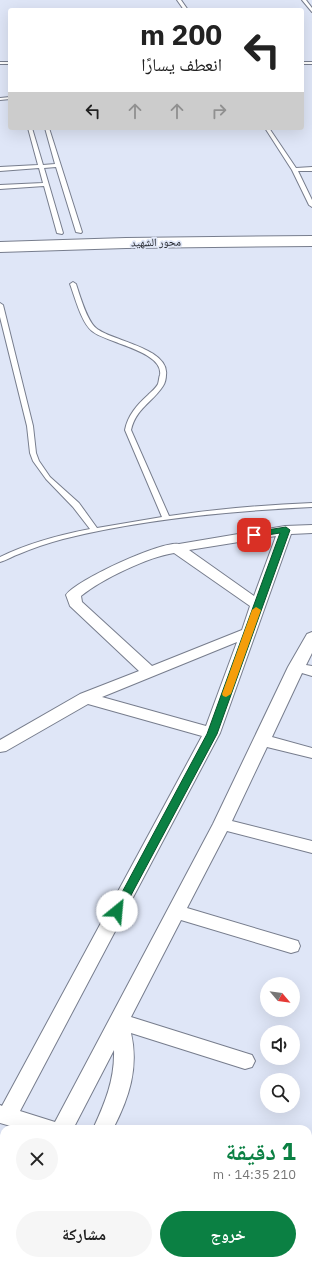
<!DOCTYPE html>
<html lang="ar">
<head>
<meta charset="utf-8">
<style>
	:root { --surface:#fff; --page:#f6f6f6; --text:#222; --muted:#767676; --accent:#0b8043 }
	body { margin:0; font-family:"IBM Plex Sans","Noto Naskh Arabic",sans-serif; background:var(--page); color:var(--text); direction:rtl; height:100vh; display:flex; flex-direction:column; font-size:15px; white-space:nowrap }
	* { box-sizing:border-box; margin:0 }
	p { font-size:13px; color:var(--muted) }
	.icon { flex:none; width:22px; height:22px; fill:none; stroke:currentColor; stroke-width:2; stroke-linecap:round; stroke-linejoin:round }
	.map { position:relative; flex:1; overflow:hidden; direction:ltr }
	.sheet { position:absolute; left:0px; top:1125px; width:312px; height:140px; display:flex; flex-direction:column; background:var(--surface); border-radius:12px 12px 0 0; box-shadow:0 4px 16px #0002; direction:rtl }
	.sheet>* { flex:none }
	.hud { position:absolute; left:8px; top:8px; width:296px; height:122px; border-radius:4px; box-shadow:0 4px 16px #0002; direction:rtl; background:#fff; color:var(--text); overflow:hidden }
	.needle { width:26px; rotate:119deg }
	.fabs { position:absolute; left:260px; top:977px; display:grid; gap:8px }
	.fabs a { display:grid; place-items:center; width:40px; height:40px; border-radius:50%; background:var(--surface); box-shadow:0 4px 16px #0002; font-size:20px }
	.pin { position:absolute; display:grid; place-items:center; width:34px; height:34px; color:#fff; margin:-17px; border-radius:8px; box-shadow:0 2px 6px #0006 }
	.me { position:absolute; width:44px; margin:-22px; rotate:28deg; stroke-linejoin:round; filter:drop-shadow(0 0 3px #0008) }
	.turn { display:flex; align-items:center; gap:14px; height:84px; padding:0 16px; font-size:18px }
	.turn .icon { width:52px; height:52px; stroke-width:2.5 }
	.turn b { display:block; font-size:28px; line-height:34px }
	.lanes { display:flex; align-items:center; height:38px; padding:0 16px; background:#0003; justify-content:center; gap:20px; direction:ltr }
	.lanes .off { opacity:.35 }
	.round { display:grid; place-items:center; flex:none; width:42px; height:42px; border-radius:21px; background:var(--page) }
	.summary { display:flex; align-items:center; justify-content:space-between; height:68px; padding:0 16px }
	h1 { font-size:24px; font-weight:700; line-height:30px; color:var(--accent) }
	.primary-button { display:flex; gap:8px; margin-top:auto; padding:8px 16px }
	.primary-button a { flex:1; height:46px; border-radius:24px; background:var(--accent); color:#fff; font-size:16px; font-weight:700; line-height:46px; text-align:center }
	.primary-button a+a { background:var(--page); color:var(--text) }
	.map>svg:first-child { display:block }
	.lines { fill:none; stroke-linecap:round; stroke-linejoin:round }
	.lane-casing { stroke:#777d8d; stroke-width:2 }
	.street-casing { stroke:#777d8d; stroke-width:2 }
	.primary-casing { stroke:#777d8d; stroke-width:2 }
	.lane { fill:#fff; fill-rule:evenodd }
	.street { fill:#fff; fill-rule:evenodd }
	.primary { fill:#fff; fill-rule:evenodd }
	.route { fill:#0b8043; stroke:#07532c }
	.slow { fill:#f59e0b }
	.labels { text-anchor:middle; stroke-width:3.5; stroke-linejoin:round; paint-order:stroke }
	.far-street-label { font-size:11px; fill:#171a20; stroke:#dfe6f7 }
</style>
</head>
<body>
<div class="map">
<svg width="312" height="1265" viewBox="0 0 312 1265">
	<rect width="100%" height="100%" fill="#dfe6f7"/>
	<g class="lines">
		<defs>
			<path id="lane" d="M177,0H181L188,10H184Z
				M302,0H306L312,8V12Z
				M0,62H10V64H0Z
				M302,62H312V64H302Z
				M10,97V99L0,100V98Z
				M28,128H32L43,165L55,164L45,128H49L82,232L81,233L76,232L56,167L44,168L63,233L62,234L57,233L44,186L0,189V185L43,183L39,168L0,171V167L38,165Z
				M265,128H269L296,168L312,167V171H298L312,200V207L309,205L292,170Z
				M73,282L76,284C80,296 87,321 96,328C111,341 170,348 166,375C166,378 165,383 163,386C152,403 136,408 131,430L169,516C216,509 264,505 312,503V507C230,511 142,519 63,539C48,543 33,548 19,554C13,556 7,560 0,562V557C29,543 59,535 90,529L73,507L46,479L33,461L30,453L27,426L0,317V303L3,305L33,426L36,453L39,461L50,477L79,503L97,528L162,517L125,430C128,415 137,405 148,395C151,392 156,388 158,384C159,381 159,377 160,375C164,351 106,343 92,331C81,322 75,297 70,284Z"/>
			<path id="street" d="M312,525V533L291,534L220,733L20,1111L55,1122L213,824L288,667L307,634L312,632V653L306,665L312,666V676L302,673L272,737L312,748V758L267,747L232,821L312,841V853L227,831L187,908L298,941L300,946L298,951L291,953L181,920L131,1017L252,1055L255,1061L252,1067L245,1069L131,1033C139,1068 129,1098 113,1129H93C105,1103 115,1079 114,1050L73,1129H21L0,1123V1105L2,1106L202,736L88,704L6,751L0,752V740L80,694L139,671L70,606L66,595C76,580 163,540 179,544L285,526ZM276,536L254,596L189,550ZM174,553L250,606L242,630L152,666L82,602L81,596C102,579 148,557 174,553ZM237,642L206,726L102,697Z
				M0,1148L4,1149V1168L0,1167Z
				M4,1230V1257L0,1258V1232Z
				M25,1261H47L45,1265H23Z"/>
			<path id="primary" d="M312,236V246L126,248L0,252V242L126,238Z"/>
		</defs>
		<use href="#lane" class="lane-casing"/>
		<use href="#street" class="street-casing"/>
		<use href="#primary" class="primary-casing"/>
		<use href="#lane" class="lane"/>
		<use href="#street" class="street"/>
		<use href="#primary" class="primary"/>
	</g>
	<path class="route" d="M286,527L290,530L217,734L121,914H113L112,911L207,734L280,533L254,537L250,535L254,532Z"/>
	<path class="slow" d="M256,607L261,610L231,694L226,697L223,696L222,694L252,610Z"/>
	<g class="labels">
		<g class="far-street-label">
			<text transform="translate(156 242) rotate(-1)" y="4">محور الشهيد</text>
		</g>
	</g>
</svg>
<div class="fabs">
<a><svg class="needle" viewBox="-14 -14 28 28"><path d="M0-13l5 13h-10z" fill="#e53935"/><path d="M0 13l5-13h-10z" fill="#767676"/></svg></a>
<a><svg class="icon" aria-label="sound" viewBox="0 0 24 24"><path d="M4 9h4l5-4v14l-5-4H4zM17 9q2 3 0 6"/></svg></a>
<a><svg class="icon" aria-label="search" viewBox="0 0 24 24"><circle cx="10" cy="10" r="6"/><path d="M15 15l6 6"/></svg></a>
</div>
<div class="pin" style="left:254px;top:535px;background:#d93025"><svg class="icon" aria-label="arrive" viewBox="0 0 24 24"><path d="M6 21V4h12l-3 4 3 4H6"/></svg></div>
<svg class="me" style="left:117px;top:911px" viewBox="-20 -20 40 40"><circle r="19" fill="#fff"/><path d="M0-13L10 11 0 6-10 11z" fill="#0b8043"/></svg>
<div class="hud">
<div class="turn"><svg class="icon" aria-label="left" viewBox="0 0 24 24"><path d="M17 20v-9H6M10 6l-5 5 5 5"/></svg><div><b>200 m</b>انعطف يسارًا</div></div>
<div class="lanes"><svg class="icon" aria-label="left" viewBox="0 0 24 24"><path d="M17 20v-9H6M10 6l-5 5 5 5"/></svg><svg class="icon off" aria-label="ahead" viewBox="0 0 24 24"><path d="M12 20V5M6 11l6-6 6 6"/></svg><svg class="icon off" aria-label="ahead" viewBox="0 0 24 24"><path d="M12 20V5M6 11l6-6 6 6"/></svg><svg class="icon off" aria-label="right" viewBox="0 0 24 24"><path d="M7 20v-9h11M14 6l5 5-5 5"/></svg></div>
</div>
<section class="sheet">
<div class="summary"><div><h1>1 دقيقة</h1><p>210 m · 14:35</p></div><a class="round"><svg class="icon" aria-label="close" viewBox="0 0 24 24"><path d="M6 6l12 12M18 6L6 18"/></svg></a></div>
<div class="primary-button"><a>خروج</a><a>مشاركة</a></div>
</section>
</div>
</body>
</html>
